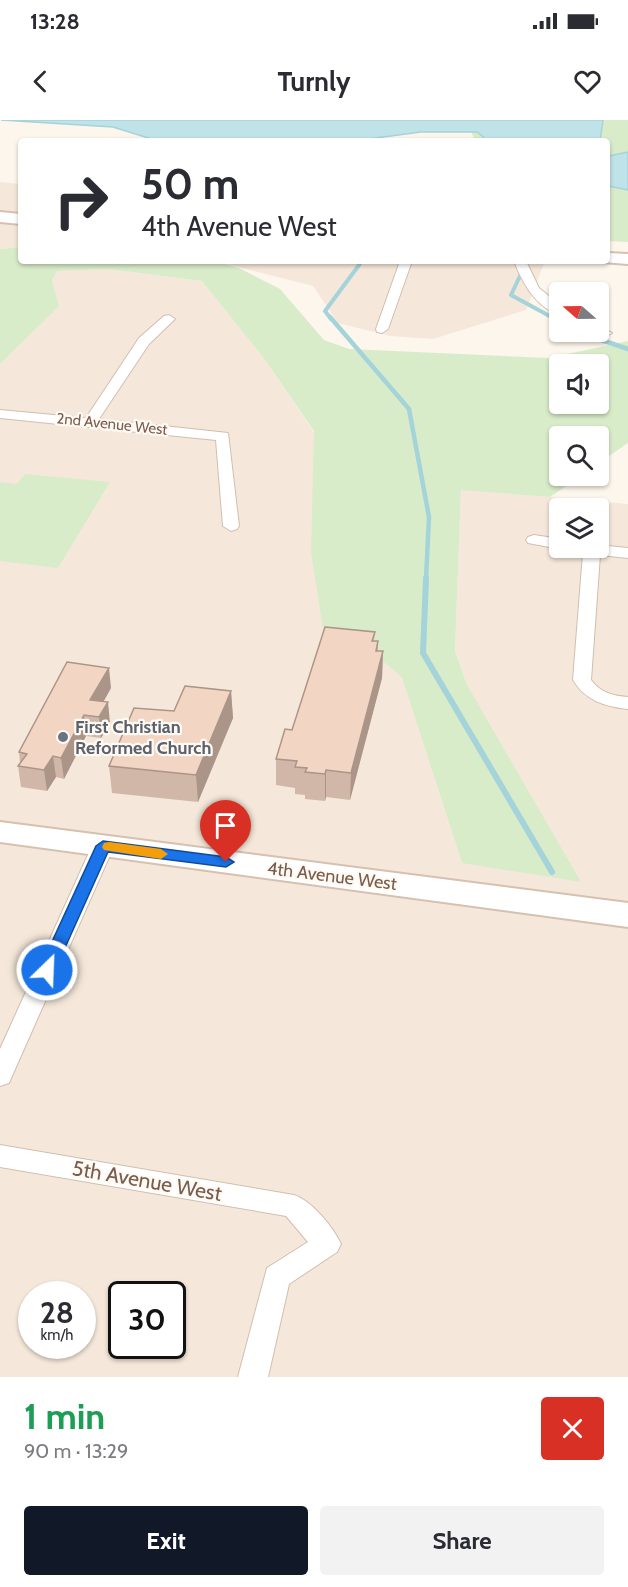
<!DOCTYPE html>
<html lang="en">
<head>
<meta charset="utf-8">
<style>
	:root { --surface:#fff; --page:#f2f2f3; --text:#2b2b33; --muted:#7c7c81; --accent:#111827 }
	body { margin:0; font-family:Cabin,sans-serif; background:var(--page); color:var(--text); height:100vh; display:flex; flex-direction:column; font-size:22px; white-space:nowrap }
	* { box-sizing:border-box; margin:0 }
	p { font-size:20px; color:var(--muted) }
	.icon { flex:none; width:33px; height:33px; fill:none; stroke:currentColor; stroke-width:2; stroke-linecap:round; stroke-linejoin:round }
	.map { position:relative; height:1257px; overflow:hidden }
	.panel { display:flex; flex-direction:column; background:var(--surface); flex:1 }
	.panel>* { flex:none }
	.banner { position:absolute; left:18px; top:18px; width:592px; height:126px; border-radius:6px; box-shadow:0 2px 4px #0004; background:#fff; color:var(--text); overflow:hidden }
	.needle { width:39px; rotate:290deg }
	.buttons { position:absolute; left:549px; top:162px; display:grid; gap:12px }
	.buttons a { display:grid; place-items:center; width:60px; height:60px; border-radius:6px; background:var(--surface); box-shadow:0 2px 4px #0004; font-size:30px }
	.speed { position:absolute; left:18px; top:1161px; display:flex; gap:12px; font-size:30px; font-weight:700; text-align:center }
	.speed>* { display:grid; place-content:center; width:78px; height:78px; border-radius:50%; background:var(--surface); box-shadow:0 2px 4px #0004; line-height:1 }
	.speed small { font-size:15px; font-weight:400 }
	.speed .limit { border:3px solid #111; border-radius:9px; background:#fff; color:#111 }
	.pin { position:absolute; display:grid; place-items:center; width:51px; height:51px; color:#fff; margin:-62px -26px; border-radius:50% 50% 50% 0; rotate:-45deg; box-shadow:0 0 6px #0007 }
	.pin .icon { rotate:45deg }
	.me { position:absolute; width:66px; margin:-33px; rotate:24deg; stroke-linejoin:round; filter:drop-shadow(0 0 4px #0008) }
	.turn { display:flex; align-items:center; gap:21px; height:126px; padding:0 24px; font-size:27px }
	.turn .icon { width:78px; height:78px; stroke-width:2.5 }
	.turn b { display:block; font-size:42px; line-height:51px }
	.round { display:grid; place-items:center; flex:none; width:63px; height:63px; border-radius:6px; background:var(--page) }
	.summary { display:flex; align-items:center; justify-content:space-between; height:102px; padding:0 24px }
	h1 { font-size:36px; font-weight:700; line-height:45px; color:#1e9e55 }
	.primary-button { display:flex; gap:12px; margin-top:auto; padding:12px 24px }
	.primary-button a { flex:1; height:69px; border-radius:6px; background:var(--accent); color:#fff; font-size:24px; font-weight:700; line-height:69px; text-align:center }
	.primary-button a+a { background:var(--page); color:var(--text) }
	.status { display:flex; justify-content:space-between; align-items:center; height:42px; padding:0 30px; background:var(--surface); direction:ltr }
	.status svg { height:16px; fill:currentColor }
	header { display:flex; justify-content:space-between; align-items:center; height:78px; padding:0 24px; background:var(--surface); font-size:27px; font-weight:700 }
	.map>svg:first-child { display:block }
	.residential { fill:#f5e8da; fill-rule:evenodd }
	.green { fill:#d8ecc9; fill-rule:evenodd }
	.water { fill:#bfe3e8; stroke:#a5d3da; stroke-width:1.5 }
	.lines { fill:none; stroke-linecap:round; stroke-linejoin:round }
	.stream-far2 { stroke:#a5d3da; stroke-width:4 }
	.stream-far1 { stroke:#a5d3da; stroke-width:4.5 }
	.stream { stroke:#a5d3da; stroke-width:6 }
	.street-casing { stroke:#d1beb0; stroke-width:2 }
	.secondary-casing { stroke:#d6c0b0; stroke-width:4 }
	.street { fill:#fff; fill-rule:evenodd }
	.secondary { fill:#fff; fill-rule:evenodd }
	.wall { fill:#d1b7a8 }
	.shaded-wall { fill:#aa9588 }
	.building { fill:#f3d5c3; stroke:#aa9588; stroke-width:1.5 }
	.route { fill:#1a73e8; stroke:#114b97; stroke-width:1.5 }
	.slow { fill:#f59e0b }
	.worship-dot { fill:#6b7280; stroke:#fffaf3; stroke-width:2 }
	.labels { text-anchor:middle; stroke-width:4.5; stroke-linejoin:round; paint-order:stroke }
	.far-street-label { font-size:15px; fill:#7a5c4d; stroke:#fffaf3 }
	.worship-label { font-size:18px; font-weight:bold; fill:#5b616d; stroke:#fffaf3; text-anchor:start }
	.street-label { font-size:18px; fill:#7a5c4d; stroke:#fffaf3 }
	.near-street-label { font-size:21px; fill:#7a5c4d; stroke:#fffaf3 }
</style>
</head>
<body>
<div class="status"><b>13:28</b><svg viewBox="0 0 49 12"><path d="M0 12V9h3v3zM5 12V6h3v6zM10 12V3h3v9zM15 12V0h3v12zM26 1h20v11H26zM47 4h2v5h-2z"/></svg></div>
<header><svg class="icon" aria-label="back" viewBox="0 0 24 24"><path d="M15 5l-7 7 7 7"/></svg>Turnly<svg class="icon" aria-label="heart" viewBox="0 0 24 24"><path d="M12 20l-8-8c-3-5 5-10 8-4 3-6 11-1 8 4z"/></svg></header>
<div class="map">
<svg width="628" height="1257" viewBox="0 0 628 1257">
	<rect width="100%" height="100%" fill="#fdf6ec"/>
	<path class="residential" d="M0,62L21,64V127L0,129Z
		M215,141H545L526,190L433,219L390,216L338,203L313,166Z
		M108,149L202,161L265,240L314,312V329L365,532L389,544L402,558L462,743L467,565L455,531L461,369L628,384V1257H0V244L58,186L52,161L57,151ZM560,388H598V428H560ZM32,1174H82V1226H32ZM122,1174H172V1226H122Z"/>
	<path class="green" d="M124,0H628V122L608,121V21H475L469,6Z
		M21,127V141H215L239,148L280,169L324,220L349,229L549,238L628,221V323L599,343L598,316H560V356H581L550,377L461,370L455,531L467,565L581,762L462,743L402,558C379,533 357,530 325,522L311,432L314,311L265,240L202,161L108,149L57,151L52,161L59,186L0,244V129ZM560,244H598V284H560Z
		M25,354L110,362L58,448L0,441V362L17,364Z"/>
	<path class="water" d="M1,0H603L600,21H488L477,12H421L353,21H158L113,7Z
		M628,32V70L608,66V36Z"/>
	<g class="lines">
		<path class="stream-far2" d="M527,141L511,175L555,199
			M331,199L325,191L362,141"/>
		<path class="stream-far1" d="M330,197L409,289L429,397L426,459
			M553,197L560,201
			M578,212L628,229"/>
		<path class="stream" d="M426,458L423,533L552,752"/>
		<defs>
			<path id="street" d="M400,141H412L388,209L382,213L377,212L376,209Z
				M514,141H526L539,168L560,185V195C536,188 522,162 514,141Z
				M169,195L175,199L149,224L99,299L228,313L239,406L237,409L231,411L223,406L216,320L0,298V290L86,298L139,218L164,196Z
				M598,206L612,213L605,217L593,213L598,212Z
				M534,415L560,419V428H566L560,429L528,423L526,420L528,417Z
				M598,425L628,428V438L600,435L591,560C601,573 613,576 628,577V589C604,586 586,581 573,560L583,433L574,431L572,428H598Z
				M103,719L110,721L114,726L12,956L9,963L0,966V929L92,726L96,721Z
				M0,1025L294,1075C312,1081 333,1107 341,1124L337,1132L289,1164L268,1257H238L267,1148L308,1122L286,1096L0,1047Z"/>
			<path id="secondary" d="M0,92L21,94V104L0,102Z
				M608,133L628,134V144L602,142L608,141Z
				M0,702L628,783V807L0,722Z"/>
		</defs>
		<use href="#street" class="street-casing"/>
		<use href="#secondary" class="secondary-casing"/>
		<use href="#street" class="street"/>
		<use href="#secondary" class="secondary"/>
	</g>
	<path class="wall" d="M375,512L374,521H378V531H383L382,558L350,680L326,677L325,681L305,679V675L295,674V668L276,665V639Z
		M111,568L103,582L110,603L101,618L86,616L64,659L56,657L47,671L21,667L18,646L20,643L19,632Z
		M231,571L233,598L198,682L112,673L109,646L174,591Z"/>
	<path class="shaded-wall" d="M383,531L382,558L350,680L351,653Z
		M109,548L111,568L95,597L90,580Z
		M231,571L233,598L198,682L196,655Z
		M108,582L110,603L101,618L99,597Z
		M84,595L86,616L64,659L61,638Z
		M53,636L56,657L47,671L44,650Z
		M326,650V677L325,681V654Z"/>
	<path class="building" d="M325,507L375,512L372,521H378L376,531H383L351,653L326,650L325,654L305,652L307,648L295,647L297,641L276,639L285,609L292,610Z
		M67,542L109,548L90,580L108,582L99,597L84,595L61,638L53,636L44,650L18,646L27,634L19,632Z
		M185,566L231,571L196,655L109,646L134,588L174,591Z"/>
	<path class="route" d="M103,721L226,737L234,742L226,747L108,732L55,850L53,854H42L39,850L96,726Z"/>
	<path class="slow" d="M109,722L161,729L168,734L161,739L104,730L102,727L104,723Z"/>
	<circle class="worship-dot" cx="63" cy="617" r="6"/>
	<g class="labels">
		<g class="far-street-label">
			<text transform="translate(112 304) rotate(6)" y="5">2nd Avenue West</text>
		</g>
		<g class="worship-label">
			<text x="75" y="613">First Christian<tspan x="75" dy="21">Reformed Church</tspan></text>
		</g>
		<g class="street-label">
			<text transform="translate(332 756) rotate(7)" y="6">4th Avenue West</text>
		</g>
		<g class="near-street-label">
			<text transform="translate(147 1061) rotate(10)" y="7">5th Avenue West</text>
		</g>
	</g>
</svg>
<div class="buttons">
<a><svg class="needle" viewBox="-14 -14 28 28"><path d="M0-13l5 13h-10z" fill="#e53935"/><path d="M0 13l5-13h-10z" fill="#7c7c81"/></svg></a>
<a><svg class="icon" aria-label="sound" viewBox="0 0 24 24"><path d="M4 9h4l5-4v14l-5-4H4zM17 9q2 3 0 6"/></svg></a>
<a><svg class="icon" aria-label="search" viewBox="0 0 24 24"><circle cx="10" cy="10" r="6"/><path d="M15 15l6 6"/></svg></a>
<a><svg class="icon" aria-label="layers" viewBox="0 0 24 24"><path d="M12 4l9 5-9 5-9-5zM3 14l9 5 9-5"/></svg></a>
</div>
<div class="speed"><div>28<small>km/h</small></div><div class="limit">30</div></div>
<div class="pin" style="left:226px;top:742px;background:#d93025"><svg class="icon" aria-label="arrive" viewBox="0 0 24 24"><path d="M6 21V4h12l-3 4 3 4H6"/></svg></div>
<svg class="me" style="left:47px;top:850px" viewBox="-20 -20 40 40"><circle r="17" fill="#1a73e8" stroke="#fff" stroke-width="3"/><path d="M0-11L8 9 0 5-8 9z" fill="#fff"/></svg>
<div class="banner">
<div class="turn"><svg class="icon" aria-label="right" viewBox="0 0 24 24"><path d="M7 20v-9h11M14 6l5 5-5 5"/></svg><div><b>50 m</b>4th Avenue West</div></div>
</div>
</div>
<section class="panel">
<div class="summary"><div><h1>1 min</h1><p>90 m · 13:29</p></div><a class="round" style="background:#d93025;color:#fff"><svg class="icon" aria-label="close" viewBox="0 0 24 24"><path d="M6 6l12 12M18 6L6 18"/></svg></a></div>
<div class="primary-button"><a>Exit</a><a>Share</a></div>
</section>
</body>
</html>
